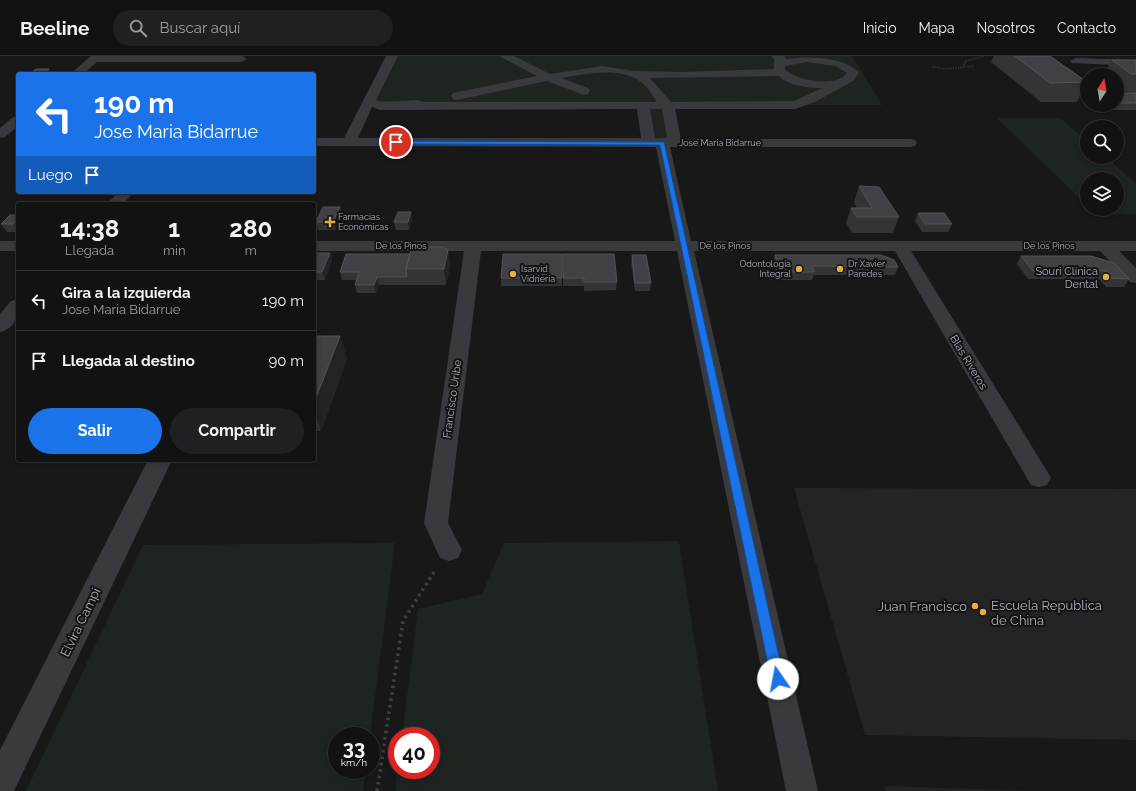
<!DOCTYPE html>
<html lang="es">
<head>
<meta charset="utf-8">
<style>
	:root { --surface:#121213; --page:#1f2021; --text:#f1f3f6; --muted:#9c9ea0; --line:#313233; --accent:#1a73e8 }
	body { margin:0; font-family:Raleway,sans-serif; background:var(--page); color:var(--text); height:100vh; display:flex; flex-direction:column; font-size:15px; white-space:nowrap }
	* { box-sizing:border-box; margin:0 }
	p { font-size:13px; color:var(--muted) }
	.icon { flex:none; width:22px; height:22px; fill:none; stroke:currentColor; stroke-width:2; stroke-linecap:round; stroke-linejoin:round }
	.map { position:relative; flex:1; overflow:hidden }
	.drawer { position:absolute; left:16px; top:146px; width:300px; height:260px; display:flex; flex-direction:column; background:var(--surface); border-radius:4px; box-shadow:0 2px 6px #0003,0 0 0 1px var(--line) }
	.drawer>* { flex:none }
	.hud { position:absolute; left:16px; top:16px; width:300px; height:122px; border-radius:4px; box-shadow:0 2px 6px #0003,0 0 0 1px var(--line); background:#1a73e8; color:#fff; overflow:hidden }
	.needle { width:26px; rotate:11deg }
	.fabs { position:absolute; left:1080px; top:12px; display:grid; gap:8px }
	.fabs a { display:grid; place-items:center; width:44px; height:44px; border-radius:50%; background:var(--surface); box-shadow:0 2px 6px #0003,0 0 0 1px var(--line); font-size:20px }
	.speed { position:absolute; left:328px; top:671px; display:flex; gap:8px; font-size:20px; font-weight:700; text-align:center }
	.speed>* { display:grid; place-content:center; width:52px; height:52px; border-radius:50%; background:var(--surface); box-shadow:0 2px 6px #0003,0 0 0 1px var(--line); line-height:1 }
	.speed small { font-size:10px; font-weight:400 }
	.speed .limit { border:6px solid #d22; background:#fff; color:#111 }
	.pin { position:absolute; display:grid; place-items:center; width:34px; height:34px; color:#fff; margin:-17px; border:2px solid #fff; border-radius:50%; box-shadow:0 1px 4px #0007 }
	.me { position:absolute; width:44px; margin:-22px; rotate:348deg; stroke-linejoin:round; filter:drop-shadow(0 0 3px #0008) }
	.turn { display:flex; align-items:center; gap:14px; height:84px; padding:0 12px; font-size:18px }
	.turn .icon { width:52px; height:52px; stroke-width:2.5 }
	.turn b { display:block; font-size:28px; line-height:34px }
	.then { display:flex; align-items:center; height:38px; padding:0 12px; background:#0003; gap:8px; font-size:15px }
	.eta { display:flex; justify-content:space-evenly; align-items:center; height:68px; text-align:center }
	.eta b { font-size:24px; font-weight:700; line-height:28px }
	.primary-button { display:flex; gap:8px; margin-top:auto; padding:8px 12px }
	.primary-button a { flex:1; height:46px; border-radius:24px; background:var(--accent); color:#fff; font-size:16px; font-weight:700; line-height:46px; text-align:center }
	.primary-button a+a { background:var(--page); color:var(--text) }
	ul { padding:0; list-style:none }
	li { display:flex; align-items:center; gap:12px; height:60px; padding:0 12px; border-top:1px solid var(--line) }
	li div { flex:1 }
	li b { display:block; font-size:15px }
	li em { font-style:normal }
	header { display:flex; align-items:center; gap:24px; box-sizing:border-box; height:56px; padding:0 20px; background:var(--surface); border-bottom:1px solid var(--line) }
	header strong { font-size:19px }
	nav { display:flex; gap:22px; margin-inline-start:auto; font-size:14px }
	.search { width:280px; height:36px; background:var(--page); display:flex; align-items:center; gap:10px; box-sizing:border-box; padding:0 14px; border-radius:22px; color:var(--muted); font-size:15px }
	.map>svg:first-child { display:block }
	.built { fill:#242426 }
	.green { fill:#1e241f }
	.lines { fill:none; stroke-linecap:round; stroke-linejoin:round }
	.path-far1 { stroke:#3f4145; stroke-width:1.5; stroke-dasharray:1 1.5; stroke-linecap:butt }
	.path { stroke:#3f4145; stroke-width:3.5; stroke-dasharray:2.5 4; stroke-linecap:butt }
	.minor { fill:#393a3e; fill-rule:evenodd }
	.wall { fill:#343437 }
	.shaded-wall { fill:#232325 }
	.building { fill:#414145; stroke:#515357 }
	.route { fill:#1a73e8; stroke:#114b97 }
	.poi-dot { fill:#e1ae48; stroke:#131315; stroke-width:1.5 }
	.labels { text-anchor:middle; stroke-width:4; stroke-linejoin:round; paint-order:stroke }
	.far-street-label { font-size:9px; fill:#abafb8; stroke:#131315 }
	.far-poi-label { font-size:9px; fill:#abafb8; stroke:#131315; text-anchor:start }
	.poi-label { font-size:11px; fill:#abafb8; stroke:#131315; text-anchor:end }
	.street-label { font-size:11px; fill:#abafb8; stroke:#131315 }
	.near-poi-label { font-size:13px; fill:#abafb8; stroke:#131315; text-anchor:start }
	.near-street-label { font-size:13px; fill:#abafb8; stroke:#131315 }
</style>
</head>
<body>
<header>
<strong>Beeline</strong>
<div class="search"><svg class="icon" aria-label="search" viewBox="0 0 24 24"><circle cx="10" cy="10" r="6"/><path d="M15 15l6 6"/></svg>Buscar aquí</div>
<nav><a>Inicio</a><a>Mapa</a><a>Nosotros</a><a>Contacto</a></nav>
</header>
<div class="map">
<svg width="1136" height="735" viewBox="0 0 1136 735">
	<rect width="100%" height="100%" fill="#181819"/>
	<path class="built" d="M794,432L1136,433V684L865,679Z
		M885,730L1028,735H886Z"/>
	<path class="green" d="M392,0H852L882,49H669L675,87H649L643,49H387L370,44Z
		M997,62H1060L1087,85V101H1106L1136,127V158H1095L1090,153H1117V123H1087V150Z
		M679,485L718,735H395L398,714H431V680H402L418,553L482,538L504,487Z
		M395,487L370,680H337V714H366L363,735H26L143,489Z"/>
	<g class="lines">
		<path class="path-far1" d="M933,11L947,13L975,10
			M963,12L966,5L984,0"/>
		<path class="path" d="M377,735L403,565L434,516"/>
		<path class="minor" d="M91,0H242L247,3L241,6H97L83,18H70Z
			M386,0H398L376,44L382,46L418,44L423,46H657C652,39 648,31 641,26C620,10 585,18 561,22L588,32L590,35L588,38L584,39L547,25L457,44L453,43L451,40L453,37L537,20L499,0H514L550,18L602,10L634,15L684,16L774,13V3L772,0H784L786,3C808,0 844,0 859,17L853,25L815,46L795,53H675L681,83H910L915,84L917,87L915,90L910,91H670L691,185H1136V195H1119L1136,212V227L1130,226L1100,195H911L1047,415L1051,422L1047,429L1039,431L1031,429L895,195H694L818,735H786L677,195H481L448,467L462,494L458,502L449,505L440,502L424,467L464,195H314V185H675L656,91L314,90V82H344ZM807,6L835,10L847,17C836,32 796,25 785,13V10ZM779,20C788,30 809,32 822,32L794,45L671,46L650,22ZM372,51L380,54L637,53L641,82H358ZM650,53H662L667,82H655Z
			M1034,0H1047L1087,28V38L1083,37Z
			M1076,2L1136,4V10L1072,7L1070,5Z
			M18,60V70L5,81L0,82V72L13,61Z
			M118,136H134L123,148H107Z
			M0,185H18V195H0Z
			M18,243C18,258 17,272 0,276V258L11,245Z
			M148,404H172L14,735H0V694Z"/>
	</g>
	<path class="wall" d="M994,0H1050L1087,26V27L1077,46H1041L991,6Z
		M1112,4H1136V37H1120L1117,34V19H1104Z
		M1136,37V54H1114L1106,49H1117V38Z
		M859,130L899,161L893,177H852L846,167L851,152H857L854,146Z
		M918,157L952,168L948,176H922L915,165Z
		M18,159V176H7L1,168Z
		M342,159L335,174H318L316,166Z
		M412,164L409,174H396L394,166Z
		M448,194L450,210L446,229H379L376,237H357L355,229L356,224H342L340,216L410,198Z
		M314,197H330L332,205L325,224H314Z
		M562,198V230H501V222Z
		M563,198L617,226L616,234L584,235V230H563Z
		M632,199L651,227L650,235H635L631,207Z
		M775,199L898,211L895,219H814L812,224H779L773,207Z
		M1021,200H1091L1129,223L1124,231H1106L1099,223H1028L1017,208Z
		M314,280H340L347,303L321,375H314Z"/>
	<path class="shaded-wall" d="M49,13L51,18H43Z
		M340,151L342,159L335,174L333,166Z
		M411,156L412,164L409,174L408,166Z
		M18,163V175L13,168Z
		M448,194L450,210L446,229L444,213Z
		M330,197L332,205L325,224L322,216Z
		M377,221L379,229L376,237L374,229Z
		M340,280L347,303L321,375L314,356V347Z"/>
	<path class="building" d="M1015,0H1050L1087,26L1050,27Z
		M1112,4H1136V18H1131Z
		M36,13H49L43,18H29Z
		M1136,37V47H1117V38Z
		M859,130L879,131L899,161H857L851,152H872Z
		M323,151H340L333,166H316Z
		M398,156H411L408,166H394Z
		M918,157H944L952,168H925Z
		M10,159H18V163L13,168H1Z
		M412,191H443L448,194L444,213H406Z
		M314,197H330L322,216H314Z
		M346,198H410L406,213L407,221H377L374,229H355L359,216H340Z
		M503,198H562V222H501Z
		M563,198H614L617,226H584V222H563Z
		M632,199H646L651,227H635Z
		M775,199H881L894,204L898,211L812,210L814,216H781Z
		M1021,200H1091L1114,207L1129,223L1111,222L1105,215H1033Z
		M314,280H340L314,347Z"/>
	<path class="route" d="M394,85L664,86L784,623L782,627L778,629L773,627L771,623L660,89L396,88Z"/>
	<g class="poi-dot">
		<path d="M328 160h4v4h4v4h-4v4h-4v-4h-4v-4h4z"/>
		<circle cx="799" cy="213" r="4"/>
		<circle cx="840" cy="213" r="4"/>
		<circle cx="513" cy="218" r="4"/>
		<circle cx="1106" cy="221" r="4"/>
		<circle cx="975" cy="550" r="4"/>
		<circle cx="983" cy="556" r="4"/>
	</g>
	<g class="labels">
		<g class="far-street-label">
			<text x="720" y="90">Jose Maria Bidarrue</text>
			<text x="401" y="193">De los Pinos</text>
			<text x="725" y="193">De los Pinos</text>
			<text x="1049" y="193">De los Pinos</text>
		</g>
		<g class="far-poi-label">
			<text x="338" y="164">Farmacias<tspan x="338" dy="10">Económicas</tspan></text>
			<text x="791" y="211" text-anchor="end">Odontologia<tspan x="791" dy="10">Integral</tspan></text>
			<text x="848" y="211">Dr Xavier<tspan x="848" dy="10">Paredes</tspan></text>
			<text x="521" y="216">Isarvid<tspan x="521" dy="10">Vidrieria</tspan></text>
		</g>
		<g class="poi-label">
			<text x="1098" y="219">Souri Clínica<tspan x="1098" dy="13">Dental</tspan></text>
		</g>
		<g class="street-label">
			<text transform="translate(969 306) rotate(59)" y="4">Blas Riveros</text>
			<text transform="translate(452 343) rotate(-82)" y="4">Francisco Uribe</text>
		</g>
		<g class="near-poi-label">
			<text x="991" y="554">Escuela Republica<tspan x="991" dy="15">de China</tspan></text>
			<text x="967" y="555" text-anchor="end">Juan Francisco</text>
		</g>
		<g class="near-street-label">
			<text transform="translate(80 566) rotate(-64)" y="5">Elvira Campi</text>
		</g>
	</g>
</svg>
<div class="fabs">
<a><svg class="needle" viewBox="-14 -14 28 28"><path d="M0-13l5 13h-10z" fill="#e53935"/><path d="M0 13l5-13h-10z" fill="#9c9ea0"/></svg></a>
<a><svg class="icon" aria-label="search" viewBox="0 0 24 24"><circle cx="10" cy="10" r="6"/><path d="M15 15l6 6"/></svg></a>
<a><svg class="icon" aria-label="layers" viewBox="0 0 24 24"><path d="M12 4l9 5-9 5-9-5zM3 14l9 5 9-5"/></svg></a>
</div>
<div class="speed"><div>33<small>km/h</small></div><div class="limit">40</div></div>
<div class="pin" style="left:396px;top:86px;background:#d93025"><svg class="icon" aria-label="arrive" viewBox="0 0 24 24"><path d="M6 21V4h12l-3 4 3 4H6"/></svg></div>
<svg class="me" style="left:778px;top:623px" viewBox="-20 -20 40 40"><circle r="19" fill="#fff"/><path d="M0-13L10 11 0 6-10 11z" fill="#1a73e8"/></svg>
<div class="hud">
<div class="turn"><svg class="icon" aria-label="left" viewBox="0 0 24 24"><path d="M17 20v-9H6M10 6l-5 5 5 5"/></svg><div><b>190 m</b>Jose Maria Bidarrue</div></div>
<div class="then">Luego<svg class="icon" aria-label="arrive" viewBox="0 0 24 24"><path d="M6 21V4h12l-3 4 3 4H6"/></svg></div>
</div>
<section class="drawer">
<div class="eta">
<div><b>14:38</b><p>Llegada</p></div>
<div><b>1</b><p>min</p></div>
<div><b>280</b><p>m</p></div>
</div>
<ul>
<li><svg class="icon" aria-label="left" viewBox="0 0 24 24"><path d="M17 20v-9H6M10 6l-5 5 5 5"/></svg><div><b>Gira a la izquierda</b><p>Jose Maria Bidarrue</p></div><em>190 m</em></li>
<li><svg class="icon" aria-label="arrive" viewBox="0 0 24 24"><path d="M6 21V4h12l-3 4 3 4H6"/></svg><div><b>Llegada al destino</b></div><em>90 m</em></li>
</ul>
<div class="primary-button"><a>Salir</a><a>Compartir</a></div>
</section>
</div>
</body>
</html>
